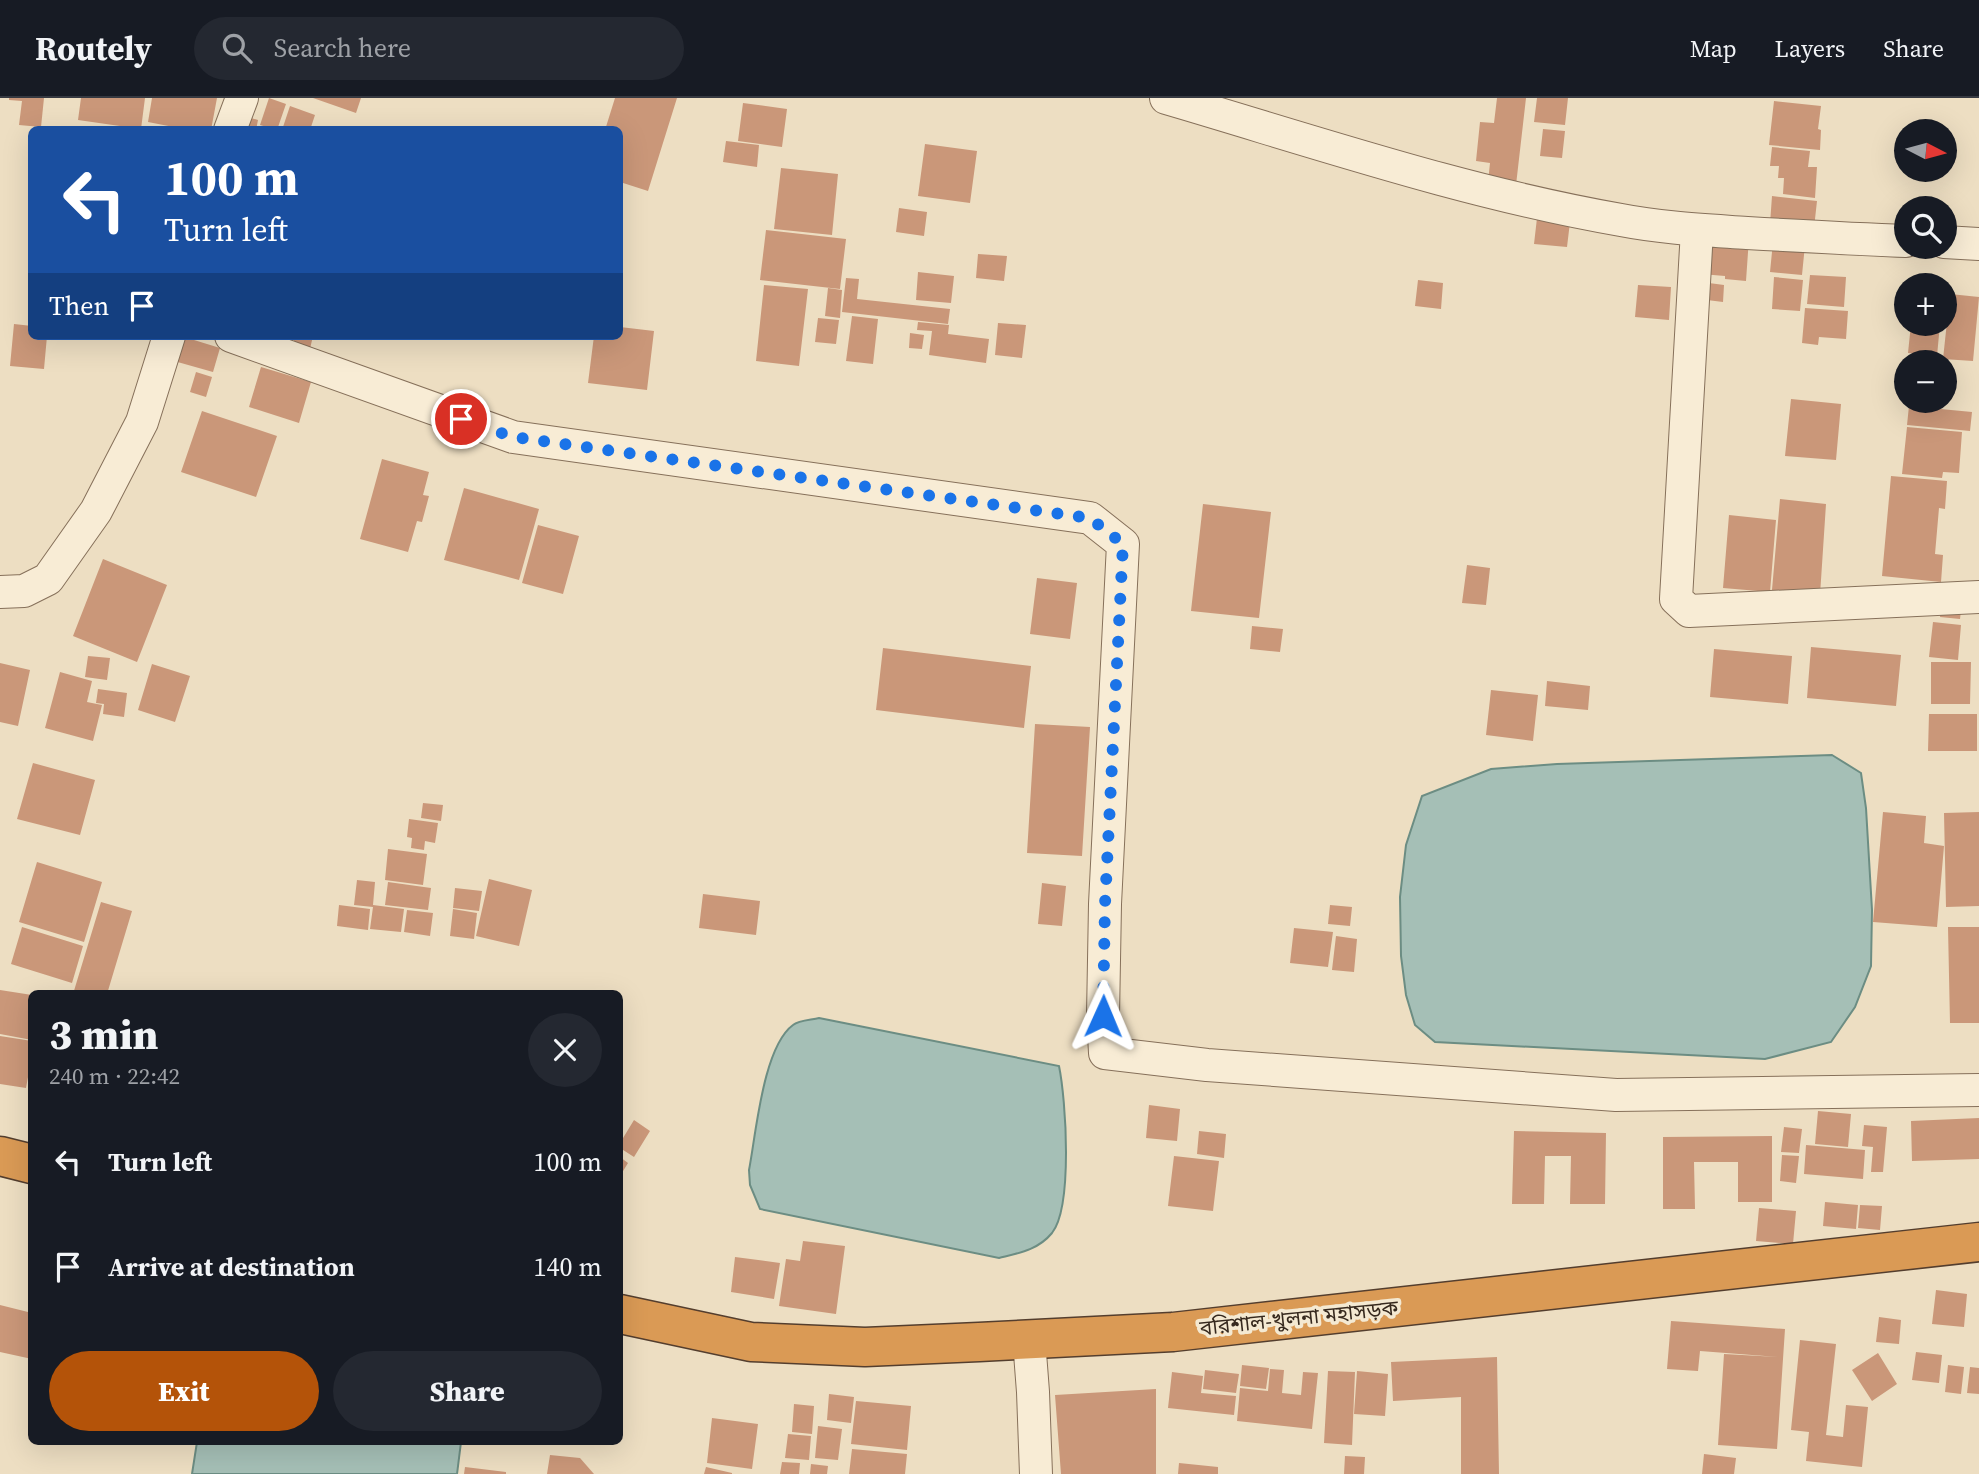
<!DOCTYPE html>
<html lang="en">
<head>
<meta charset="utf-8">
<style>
	:root { --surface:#171b24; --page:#242831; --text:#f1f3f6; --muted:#9ea1a6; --line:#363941; --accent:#b45309 }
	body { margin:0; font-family:"Source Serif 4","Noto Sans Bengali",serif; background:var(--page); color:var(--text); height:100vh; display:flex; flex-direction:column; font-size:26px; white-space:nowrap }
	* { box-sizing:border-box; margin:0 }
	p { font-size:23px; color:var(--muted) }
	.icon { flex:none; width:38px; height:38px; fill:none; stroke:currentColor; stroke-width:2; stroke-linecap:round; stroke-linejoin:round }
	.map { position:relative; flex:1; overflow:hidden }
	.drawer { position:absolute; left:28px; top:892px; width:595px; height:455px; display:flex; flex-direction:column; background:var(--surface); border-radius:10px; box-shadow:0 7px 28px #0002 }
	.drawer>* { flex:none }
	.top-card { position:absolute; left:28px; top:28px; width:595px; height:214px; border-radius:10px; box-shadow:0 7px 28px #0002; background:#1a4fa0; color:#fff; overflow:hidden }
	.needle { width:46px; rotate:96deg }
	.controls { position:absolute; left:1894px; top:21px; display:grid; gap:14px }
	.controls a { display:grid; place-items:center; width:63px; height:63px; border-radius:50%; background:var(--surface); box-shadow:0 7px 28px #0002; font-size:35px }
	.pin { position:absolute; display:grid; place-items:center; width:60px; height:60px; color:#fff; margin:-30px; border:4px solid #fff; border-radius:50%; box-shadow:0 2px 7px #0007 }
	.me { position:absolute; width:77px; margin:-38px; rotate:1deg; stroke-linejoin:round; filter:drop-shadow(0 0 5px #0008) }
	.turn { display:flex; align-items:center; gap:24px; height:147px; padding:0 21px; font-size:32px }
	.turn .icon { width:91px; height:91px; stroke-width:2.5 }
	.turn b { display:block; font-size:49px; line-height:60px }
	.then { display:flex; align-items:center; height:66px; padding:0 21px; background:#0003; gap:14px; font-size:26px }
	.round { display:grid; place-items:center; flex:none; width:74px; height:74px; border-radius:37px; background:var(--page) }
	.head { display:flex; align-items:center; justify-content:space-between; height:119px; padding:0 21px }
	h1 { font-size:42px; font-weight:800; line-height:52px }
	.primary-button { display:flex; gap:14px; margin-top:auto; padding:14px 21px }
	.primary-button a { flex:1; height:80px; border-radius:42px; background:var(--accent); color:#fff; font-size:28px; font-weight:800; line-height:80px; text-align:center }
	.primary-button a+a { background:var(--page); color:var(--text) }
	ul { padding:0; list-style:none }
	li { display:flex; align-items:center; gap:21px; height:105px; padding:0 21px }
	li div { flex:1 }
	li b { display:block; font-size:26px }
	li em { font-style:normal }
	header { display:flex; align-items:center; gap:42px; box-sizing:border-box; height:98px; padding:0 35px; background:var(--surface); border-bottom:2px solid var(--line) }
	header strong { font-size:33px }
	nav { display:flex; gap:38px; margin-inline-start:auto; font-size:24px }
	.search { width:490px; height:63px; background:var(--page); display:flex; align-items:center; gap:18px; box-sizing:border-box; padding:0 24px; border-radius:38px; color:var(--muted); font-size:26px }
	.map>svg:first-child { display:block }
	.water { fill:#a5bfb6; stroke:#6c8d83; stroke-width:2 }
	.building { fill:#ca9779 }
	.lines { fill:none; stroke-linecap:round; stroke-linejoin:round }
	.street-casing { stroke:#86705a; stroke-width:34 }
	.highway-casing { stroke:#543e2e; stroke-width:41 }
	.street { stroke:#f8ecd5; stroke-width:32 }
	.highway { stroke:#da9a55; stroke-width:38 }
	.route { stroke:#1a73e8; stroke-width:12; stroke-dasharray:0 21.6 }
	.labels { text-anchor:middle; stroke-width:7; stroke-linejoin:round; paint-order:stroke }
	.street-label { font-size:21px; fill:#36291e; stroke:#f4e9d2 }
</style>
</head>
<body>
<header>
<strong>Routely</strong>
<div class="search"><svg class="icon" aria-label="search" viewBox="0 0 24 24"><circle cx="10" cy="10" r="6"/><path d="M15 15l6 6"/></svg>Search here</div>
<nav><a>Map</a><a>Layers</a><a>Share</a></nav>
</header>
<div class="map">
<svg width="1979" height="1376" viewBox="0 0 1979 1376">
	<rect width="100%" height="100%" fill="#eddec2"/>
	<path class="water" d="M1832,657L1861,675L1866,710L1872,812L1871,868L1855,909L1831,944L1765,961L1435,944L1415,927L1406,897L1401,858L1400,799L1406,747L1422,698L1491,671L1557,666Z
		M819,920L1059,968C1066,1002 1073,1108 1052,1135C1038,1152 1019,1155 999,1160L760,1111L750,1087L749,1072C756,1036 763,949 793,927C799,922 811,922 819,920Z
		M197,1344H461L457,1376H192Z"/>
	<path class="building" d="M9,0H44L41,29L19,27L22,3L9,2Z
		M81,0H145L141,31L78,22Z
		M152,0H217L211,32H189L148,24Z
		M269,0L286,6L277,32L260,27Z
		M313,0H361L356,15Z
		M615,0H677L648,93L620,84V32H605Z
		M1497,0H1526L1516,87L1488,84L1490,65L1476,63L1480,24L1494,25Z
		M1537,0H1568L1565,27L1534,24Z
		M1774,3L1821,8L1818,31L1821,32L1820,52L1769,47Z
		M743,5L787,11L782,49L738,43Z
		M290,8L315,17L310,32H282Z
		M241,17L258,22L256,32H236Z
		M1543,31L1565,33L1562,60L1540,58Z
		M726,43L759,47L757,69L723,64Z
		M925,46L977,53L970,105L918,98Z
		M1772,49L1810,53L1808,69H1817L1815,100L1783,96L1784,80H1778L1779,68H1770Z
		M781,70L838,76L832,137L774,131Z
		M1772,98L1817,103L1814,130L1770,126Z
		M899,110L927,114L924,138L896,134Z
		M1537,120L1570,124L1567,149L1534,146Z
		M766,132L846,141L840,191L760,182Z
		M1705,135L1749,140L1746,183L1725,181V178L1701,176Z
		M1773,144L1805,147L1802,177L1770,174Z
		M978,156L1007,158L1004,183L976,180Z
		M918,174L954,178L951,205L916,202Z
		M1810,177L1846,179L1844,209L1807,206Z
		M1774,179L1803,182L1800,213L1772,211Z
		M846,180L859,181L857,201L950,211L948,226L842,214Z
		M1418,182L1443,185L1441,211L1415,208Z
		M1709,185L1724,187L1723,204L1707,202Z
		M764,187L808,191L799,268L756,263Z
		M1638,187L1671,189L1669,222L1635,219Z
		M828,190L842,192L840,220L825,218Z
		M1950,196L1979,199L1973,263L1943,261Z
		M1805,210L1848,213L1846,241L1819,239L1818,247L1802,245Z
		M852,218L878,221L873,266L846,263Z
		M818,220L839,222L836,246L815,244Z
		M918,224L949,227L948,236L989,241L986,265L929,257L932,233L917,232Z
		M998,225L1026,227L1022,260L995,257Z
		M14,226L32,228V238H47L44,271L10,268Z
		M1911,226H1940L1937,258L1908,255Z
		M620,229L654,233L647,292L588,285L594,238H620Z
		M910,235L924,237L922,251L909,250Z
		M181,238L220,250L213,274L174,263Z
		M295,238H313L309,255L292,252Z
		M261,269L311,284L299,325L249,309Z
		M196,274L212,279L206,299L190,294Z
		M1791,301L1841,306L1836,362L1785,358Z
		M1909,308L1972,314L1970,333L1907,327Z
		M202,313L277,338L256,399L181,374Z
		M1907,329L1962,334L1959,375L1943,374L1942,380L1902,376Z
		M382,361L429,374L423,397L429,398L422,424L417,423L408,454L360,441Z
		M1891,378L1947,383L1945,411L1939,410L1935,456L1943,457L1941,484L1882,478Z
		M464,390L539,411L519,482L444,462Z
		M1780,401L1826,406L1820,497L1772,492Z
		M1203,406L1271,414L1259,520L1191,513Z
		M1729,417L1776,422L1770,494L1723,490Z
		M538,427L579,438L563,496L522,485Z
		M103,461L167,487L137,564L73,538Z
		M1467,467L1490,470L1486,507L1462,505Z
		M1037,480L1077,485L1070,541L1030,536Z
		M1942,502L1962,504L1960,521L1940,519Z
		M1933,524L1961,527L1958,562L1929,559Z
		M1252,528L1283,531L1280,554L1250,551Z
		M1811,549L1901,557L1896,608L1807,600Z
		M883,550L1031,568L1024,630L876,612Z
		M1714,551L1792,558L1788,606L1710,599Z
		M88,558L110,560L107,582L85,579Z
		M1931,564H1971L1970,606H1931Z
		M0,565L30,572L18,628L0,624Z
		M152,566L190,578L175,624L138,612Z
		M60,574L92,583L87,604L102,607L93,643L45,630Z
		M1547,583L1590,588L1588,612L1545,608Z
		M98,591L127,595L124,619L103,616L104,606L96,605Z
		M1491,592L1538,597L1533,643L1486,637Z
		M1929,616H1977V653H1928Z
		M1035,626L1090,629L1082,758L1027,755Z
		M33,665L95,682L80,737L17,721Z
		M423,705L443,707L441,723L421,720Z
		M1883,714L1926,718L1924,745L1944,748L1937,829L1873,824Z
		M1979,714V808L1946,809L1944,715Z
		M409,721L438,725L435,745L425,743L424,752L411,750L412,740L407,739Z
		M388,751L427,756L423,787L385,782Z
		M37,764L102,784L84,844L19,824Z
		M489,781L532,792L519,848L476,838Z
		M357,782L375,784L373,807L404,811L401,834L370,831L373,809L354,807Z
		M388,784L431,790L428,812L385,807Z
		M1042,785L1066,788L1062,828L1038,826Z
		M455,790L482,793L479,813L453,810Z
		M703,796L760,803L756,837L699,830Z
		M101,804L132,813L107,896H73Z
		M339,807L370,811L368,832L337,828Z
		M1330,807L1352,809L1350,828L1328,826Z
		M453,811L477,815L474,841L450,838Z
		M407,812L433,815L430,838L404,834Z
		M22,829L83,848L72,885L11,866Z
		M1948,829H1979V925H1950Z
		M1294,830L1333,834L1328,869L1290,865Z
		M1336,838L1357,841L1354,874L1332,872Z
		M0,892L32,897V942L0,936Z
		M0,938L32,943V957L26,990L0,986Z
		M1149,1007L1180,1011L1177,1043L1146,1040Z
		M1818,1013L1851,1016L1848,1049L1815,1046Z
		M1979,1020V1061L1912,1063L1911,1023Z
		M634,1022L650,1033L634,1059L620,1050V1045Z
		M1864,1027L1887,1029L1883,1074H1871L1873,1049L1862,1048Z
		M1784,1029L1802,1031L1799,1055L1781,1054Z
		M1199,1033L1226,1036L1224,1060L1197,1056Z
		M1514,1033L1606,1035L1605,1106H1570L1571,1058H1545L1544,1106H1512Z
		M1772,1038V1104H1738V1064H1694L1695,1111H1663V1039Z
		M1806,1047L1865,1052L1863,1081L1804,1076Z
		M1782,1057L1799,1058L1796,1085L1780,1083Z
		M1174,1058L1219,1063L1213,1113L1168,1108Z
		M620,1059L628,1065L620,1078Z
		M1825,1104L1858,1107L1856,1131L1823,1128Z
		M1860,1107L1882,1108L1880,1132L1858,1130Z
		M1759,1110L1796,1113L1793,1146L1756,1143Z
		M803,1143L845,1148L836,1216L779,1208L786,1161L800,1163Z
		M735,1159L780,1165L774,1201L731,1194Z
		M1936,1192L1967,1196L1964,1229L1932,1226Z
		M0,1207L32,1215V1261L0,1254Z
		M1879,1219L1901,1222L1899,1246L1876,1244Z
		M1671,1223L1785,1231L1777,1351L1718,1347L1724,1256L1778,1259L1700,1253L1698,1273L1667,1271Z
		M1800,1242L1836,1246L1826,1337L1843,1339L1846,1307L1868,1309L1862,1369L1806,1363L1809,1334L1791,1332Z
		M1916,1254L1942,1257L1939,1285L1912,1282Z
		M1878,1255L1897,1286L1872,1303L1852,1272Z
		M1497,1259L1499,1376H1461V1299L1393,1303L1391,1264Z
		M1242,1267L1269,1270L1266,1291L1240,1288Z
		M1948,1267L1964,1269L1961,1296L1945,1294Z
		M1970,1269L1979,1270V1296L1967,1295Z
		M1270,1271L1284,1272L1282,1295L1301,1297L1303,1274L1318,1275L1312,1331L1237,1323L1240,1290L1268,1293Z
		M1205,1272L1239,1276L1236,1295L1203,1291Z
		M1328,1273L1355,1274L1352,1347L1324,1345Z
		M1357,1273L1388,1276L1385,1318L1354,1316Z
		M1172,1274L1203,1278L1201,1295L1236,1298L1234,1317L1168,1310Z
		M1156,1291V1376H1061L1055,1297Z
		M829,1296L854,1299L851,1325L827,1322Z
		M856,1303L911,1308L907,1352L851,1346Z
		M794,1306L814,1308L812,1336L792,1334Z
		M712,1320L758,1326L752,1371L707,1365Z
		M818,1328L842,1331L838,1362L815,1360Z
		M788,1336L811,1338L809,1362L785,1360Z
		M852,1351L907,1356L905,1376H849Z
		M1704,1356L1736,1360L1734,1376H1702Z
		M550,1357L580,1360L594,1376H547Z
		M1345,1358L1365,1359L1364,1376H1344Z
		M782,1364L800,1365L799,1376H780Z
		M1179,1365L1218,1369V1376H1178Z
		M811,1366L828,1368L827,1376H810Z
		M465,1369L506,1374V1376H464Z
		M706,1369L732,1375V1376H704Z"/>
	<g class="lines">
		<defs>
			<path id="street" d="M1166,0C1316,44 1466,95 1621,122C1662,130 1705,132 1747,135C1800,138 1853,141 1906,143
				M230,32L242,0
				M1697,132L1676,501L1689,513L1979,499
				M1944,144L1979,146
				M231,238L513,339L1090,420L1123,446L1105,806L1103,918L1105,955L1207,967L1616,997L1979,992
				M0,494L24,493L48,481L96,413L142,324L169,238
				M1029,1242L1033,1294L1036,1376"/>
			<path id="highway" d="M0,1058L32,1066
				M620,1216L751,1244L865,1249L979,1244L1173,1234L1979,1144"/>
		</defs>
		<use href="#street" class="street-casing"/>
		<use href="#highway" class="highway-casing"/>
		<use href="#street" class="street"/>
		<use href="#highway" class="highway"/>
	</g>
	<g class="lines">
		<path class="route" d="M461,321L513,339L1090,420L1123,446L1105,806L1103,918"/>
	</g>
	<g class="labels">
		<g class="street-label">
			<text transform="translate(1299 1220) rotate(-6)" y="7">বরিশাল-খুলনা মহাসড়ক</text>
		</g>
	</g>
</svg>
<div class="controls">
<a><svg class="needle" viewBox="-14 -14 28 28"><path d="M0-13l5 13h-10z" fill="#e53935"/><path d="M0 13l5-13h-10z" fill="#9ea1a6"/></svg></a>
<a><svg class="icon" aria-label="search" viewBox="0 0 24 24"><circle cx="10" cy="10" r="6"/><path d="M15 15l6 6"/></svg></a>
<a>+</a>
<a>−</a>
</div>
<div class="pin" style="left:461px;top:321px;background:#d93025"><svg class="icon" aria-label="arrive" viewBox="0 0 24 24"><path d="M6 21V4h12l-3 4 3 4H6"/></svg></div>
<svg class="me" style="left:1103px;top:918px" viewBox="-20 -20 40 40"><path d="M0-17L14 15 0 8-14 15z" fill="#1a73e8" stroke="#fff" stroke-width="4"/></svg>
<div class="top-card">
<div class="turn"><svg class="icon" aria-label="left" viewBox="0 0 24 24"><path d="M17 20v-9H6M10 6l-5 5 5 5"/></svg><div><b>100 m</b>Turn left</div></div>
<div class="then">Then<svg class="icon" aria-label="arrive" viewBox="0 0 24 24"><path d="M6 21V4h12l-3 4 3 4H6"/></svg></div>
</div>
<section class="drawer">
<div class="head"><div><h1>3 min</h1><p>240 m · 22:42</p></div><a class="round"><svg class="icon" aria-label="close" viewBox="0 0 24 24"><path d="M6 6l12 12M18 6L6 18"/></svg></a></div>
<ul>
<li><svg class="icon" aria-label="left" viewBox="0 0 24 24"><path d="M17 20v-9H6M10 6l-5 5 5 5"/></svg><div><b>Turn left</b></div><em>100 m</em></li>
<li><svg class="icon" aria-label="arrive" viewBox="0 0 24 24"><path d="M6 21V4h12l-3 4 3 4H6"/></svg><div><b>Arrive at destination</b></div><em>140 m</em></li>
</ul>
<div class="primary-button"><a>Exit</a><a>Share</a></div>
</section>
</div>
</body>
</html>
